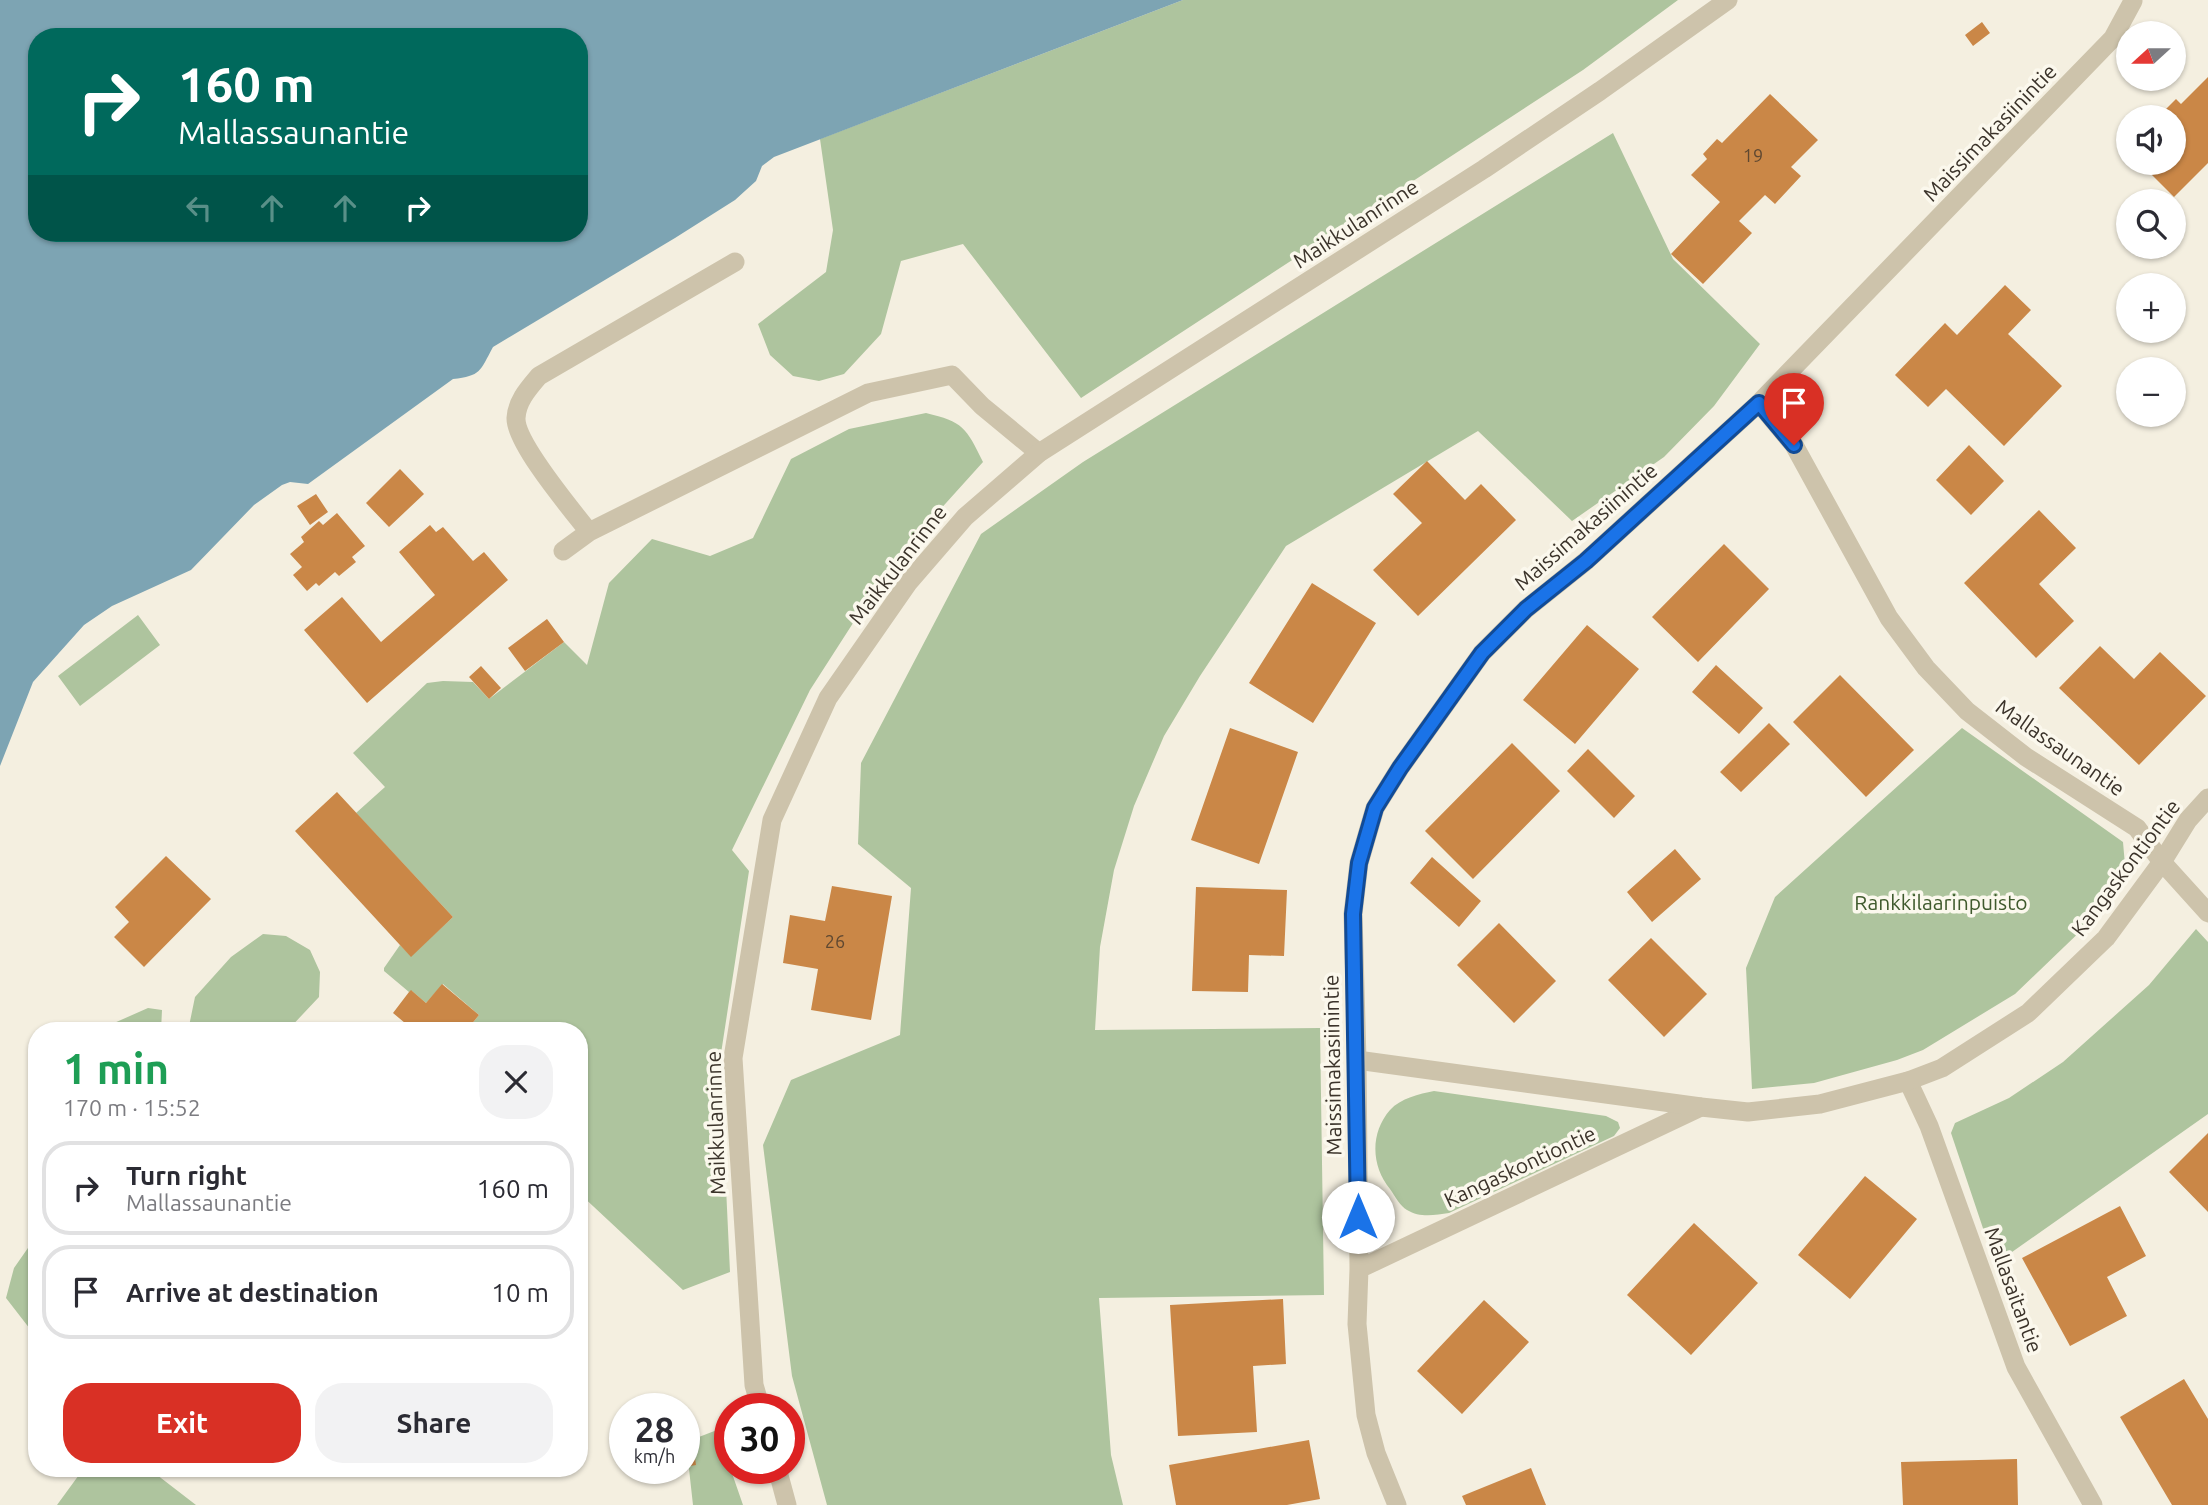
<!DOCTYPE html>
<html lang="en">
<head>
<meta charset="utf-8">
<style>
	:root { --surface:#fff; --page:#f2f2f3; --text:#2b2b33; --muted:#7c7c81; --line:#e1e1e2; --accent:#d93025 }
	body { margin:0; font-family:Ubuntu,sans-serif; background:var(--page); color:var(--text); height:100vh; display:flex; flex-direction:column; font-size:26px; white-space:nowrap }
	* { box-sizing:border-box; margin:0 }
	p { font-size:23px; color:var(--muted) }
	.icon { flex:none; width:38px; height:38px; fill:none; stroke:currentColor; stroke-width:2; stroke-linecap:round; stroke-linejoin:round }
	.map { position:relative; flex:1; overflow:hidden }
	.sheet { position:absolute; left:28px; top:1022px; width:560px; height:455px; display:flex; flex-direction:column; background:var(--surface); border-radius:28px; box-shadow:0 2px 5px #0004 }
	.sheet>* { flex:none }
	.hud { position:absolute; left:28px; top:28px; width:560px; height:214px; border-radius:28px; box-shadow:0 2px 5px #0004; background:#00695c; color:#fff; overflow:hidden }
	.needle { width:46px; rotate:249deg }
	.controls { position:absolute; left:2116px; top:21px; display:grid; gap:14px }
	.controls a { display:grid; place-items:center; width:70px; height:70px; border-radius:50%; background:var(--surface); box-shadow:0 2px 5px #0004; font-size:35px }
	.speed { position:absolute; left:609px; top:1393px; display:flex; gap:14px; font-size:35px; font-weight:700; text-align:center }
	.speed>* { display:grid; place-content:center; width:91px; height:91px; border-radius:50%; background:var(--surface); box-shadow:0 2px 5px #0004; line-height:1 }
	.speed small { font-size:18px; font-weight:400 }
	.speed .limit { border:10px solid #d22; background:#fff; color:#111 }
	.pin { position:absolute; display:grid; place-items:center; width:60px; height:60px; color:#fff; margin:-72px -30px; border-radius:50% 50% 50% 0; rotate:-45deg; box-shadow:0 0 7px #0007 }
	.pin .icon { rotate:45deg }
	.me { position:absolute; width:77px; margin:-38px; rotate:0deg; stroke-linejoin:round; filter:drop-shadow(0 0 5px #0008) }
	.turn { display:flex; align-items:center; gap:24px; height:147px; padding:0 35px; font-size:32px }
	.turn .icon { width:91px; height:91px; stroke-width:2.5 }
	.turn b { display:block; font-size:49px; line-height:60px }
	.lanes { display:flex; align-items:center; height:66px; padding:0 35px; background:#0003; justify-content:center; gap:35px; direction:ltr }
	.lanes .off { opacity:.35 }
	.round { display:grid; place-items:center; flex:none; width:74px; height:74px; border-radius:28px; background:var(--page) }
	.head { display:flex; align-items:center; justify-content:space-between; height:119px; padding:0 35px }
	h1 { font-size:42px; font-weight:700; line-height:52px; color:#1e9e55 }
	.button { display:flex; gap:14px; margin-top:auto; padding:14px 35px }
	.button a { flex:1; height:80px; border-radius:28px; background:var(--accent); color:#fff; font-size:28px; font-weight:700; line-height:80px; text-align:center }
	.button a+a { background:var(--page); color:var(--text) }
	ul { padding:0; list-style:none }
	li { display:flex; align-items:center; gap:21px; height:94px; margin:0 14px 10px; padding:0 21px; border:4px solid var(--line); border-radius:28px }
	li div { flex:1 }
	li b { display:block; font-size:26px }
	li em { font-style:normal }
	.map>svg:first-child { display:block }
	.green { fill:#aec49e }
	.water { fill:#7da4b3; fill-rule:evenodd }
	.building { fill:#ca8747 }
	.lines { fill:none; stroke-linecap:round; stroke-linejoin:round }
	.service { stroke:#cdc3ab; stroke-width:19 }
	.minor { stroke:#cdc3ab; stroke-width:19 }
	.tertiary { stroke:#cdc3ab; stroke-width:19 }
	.route-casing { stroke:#114b97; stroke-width:18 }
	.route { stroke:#1a73e8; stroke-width:12 }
	.labels { text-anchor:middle; stroke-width:7; stroke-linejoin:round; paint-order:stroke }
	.number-label { font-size:18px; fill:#5f4831 }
	.street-label { font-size:21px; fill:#3b332a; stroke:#fbf8ed }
	.park-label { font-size:21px; fill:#3f5a2d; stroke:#fbf8ed }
</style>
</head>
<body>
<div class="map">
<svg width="2208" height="1505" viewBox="0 0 2208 1505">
	<rect width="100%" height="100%" fill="#f4efe0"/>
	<path class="green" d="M1183,0H1678L1583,70L1081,398L963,244L901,261L881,334L844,374L819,381L793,376L770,355L758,324L826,272L833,230L820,139Z
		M1613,133L1673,259L1760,344L1714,406L1664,457L1572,521L1478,431L1286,546L1200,676L1164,736L1134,806L1114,870L1100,947L1095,1030L1320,1028L1324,1295L1099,1298L1111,1455L1123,1505H827L792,1376L763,1145L791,1080L900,1035L911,888L858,844L861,763L981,534L1083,462Z
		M926,413C963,422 966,427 983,462L891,564L810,690L732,850L749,871L720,1060L730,1272L683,1290L579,1193V1031H466L479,1015L443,984L426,1003L412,991L409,992L384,971V968L400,945L411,956L453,917L356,813L385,787L353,753L427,683L443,681L473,682L489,699L564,642L587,665L609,583L652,539L710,556L753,538L791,459L849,429Z
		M138,615L160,645L80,706L58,676Z
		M1962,728L2123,842L2126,877L2090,922L2015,994L1923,1050L1897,1060L1814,1083L1752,1089L1746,968L1775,897Z
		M2196,929L2208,942V1114L1995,1264L1951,1133L1955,1123L2009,1098L2063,1062L2149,985Z
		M263,934L286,936L310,950L320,972L319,997L287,1031H188L195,997L231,957Z
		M148,1008L162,1010L161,1031H96Z
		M1434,1091L1606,1116L1618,1122L1620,1128L1614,1136L1449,1213C1435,1215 1420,1218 1407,1210C1400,1206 1395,1196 1390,1189C1371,1166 1370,1133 1390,1110C1401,1098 1419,1094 1434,1091Z
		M37,1235V1334L30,1329L6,1298L14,1268Z
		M717,1430L743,1505H693L686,1442Z
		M84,1468H148L196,1505H57Z"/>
	<path class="water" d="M0,0H1183L774,157L762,166L756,181L735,200L675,238L493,347C480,371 481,376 453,379L308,484L290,482L282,485L254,505L191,570L112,606L84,625L33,682L0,766ZM37,37H579V233H37Z"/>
	<path class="building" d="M1982,22L1990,33L1973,46L1965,35Z
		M2208,77V163L2174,197L2140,163H2174V117H2158L2176,99L2181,104Z
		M1770,94L1818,140L1791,167L1801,176L1775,204L1765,195L1739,221L1752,233L1703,284L1671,254L1720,202L1691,175L1707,159L1703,154L1717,139L1722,143Z
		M2005,285L2031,310L2008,334L2062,386L2004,446L1946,389L1928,407L1895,375L1945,323L1957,335Z
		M1969,445L2004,481L1971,515L1936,480Z
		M1427,461L1465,500L1481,484L1516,520L1418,616L1373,570L1422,523L1393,494Z
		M400,469L424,494L389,527L366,503Z
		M316,494L328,512L310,525L297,506Z
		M2039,510L2076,548L2039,584L2074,621L2036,658L1964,583Z
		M337,513L365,546L352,557L356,562L339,576L335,572L319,586L316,583L307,591L293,575L302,567L290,554L304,542L301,537L319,521L323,525Z
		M430,525L436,532L443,527L473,561L484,552L508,580L367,703L304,630L342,597L381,642L435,595L399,552Z
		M1724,544L1769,589L1698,662L1652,617Z
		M1312,583L1376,623L1313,723L1249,683Z
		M547,619L564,642L525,671L508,648Z
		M1587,625L1639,669L1575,744L1523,700Z
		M2100,646L2134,679L2160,652L2206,696L2139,765L2059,688Z
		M1716,665L1763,708L1739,734L1692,692Z
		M481,666L501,688L489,699L469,677Z
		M1840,675L1914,750L1866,797L1793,722Z
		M1769,723L1790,744L1741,792L1720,772Z
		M1230,728L1298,752L1259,864L1191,840Z
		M1512,743L1560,791L1473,879L1425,831Z
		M1588,749L1635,796L1614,818L1567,771Z
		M337,792L453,917L411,957L295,831Z
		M1675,849L1701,879L1652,922L1627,892Z
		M166,856L211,899L144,967L114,937L129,922L115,907Z
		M1432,857L1481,901L1459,927L1410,883Z
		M832,886L892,896L871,1020L811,1010L818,969L783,963L790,915L825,921Z
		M1196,887L1287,890L1284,956L1249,955L1248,992L1192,991Z
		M1499,923L1556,981L1514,1023L1457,965Z
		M1651,938L1707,994L1664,1037L1608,980Z
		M442,984L479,1015L466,1031H398L405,1023L393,1013L409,992L411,990L426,1003Z
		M2208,1133V1212L2169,1172Z
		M1865,1176L1917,1219L1850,1299L1798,1255Z
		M2120,1206L2146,1256L2107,1277L2127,1316L2070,1346L2022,1258Z
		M1694,1223L1758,1283L1691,1355L1627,1295Z
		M1283,1299L1286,1364L1253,1366L1257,1432L1178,1436L1170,1305Z
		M1484,1300L1529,1342L1462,1414L1417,1371Z
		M2184,1379L2208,1419V1505H2172L2120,1417Z
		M684,1408H688L696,1465L684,1467Z
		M1309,1440L1320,1499L1287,1505H1176L1169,1465Z
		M2017,1459L2018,1505H1903L1901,1462Z
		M1531,1468L1546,1505H1466L1462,1496Z"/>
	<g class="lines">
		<path class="service" d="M589,532C572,510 515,443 516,418C517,401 528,389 539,376L735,262
			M563,551L589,532L868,393L952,375L982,406L1039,453"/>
		<path class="minor" d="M1759,403L1794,445L1889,618L1926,668L1967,711L2026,757L2137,828L2162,862L2208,913
			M1908,1081L1929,1126L2016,1367L2093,1505
			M1359,1269L1701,1107
			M761,1409L754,1385L733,1058L772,820L828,698L908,583L965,517L1039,453L1484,169L1600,91L1728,0
			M777,1468L787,1505
			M1397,1505L1376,1453L1366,1415L1357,1324L1359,1269L1357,1060L1353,914L1359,863L1375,808L1400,768L1482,653L1526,609L1586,561L1759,403L2113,38L2133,1"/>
		<path class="tertiary" d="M1357,1060L1701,1107L1748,1112L1820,1104L1908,1081L1942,1068L2028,1013L2106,938L2162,862L2188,820L2208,798"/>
	</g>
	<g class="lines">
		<defs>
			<path id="route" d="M1358,1217L1353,914L1359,863L1375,808L1400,768L1482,653L1526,609L1586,561L1759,403L1794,445"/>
		</defs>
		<use href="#route" class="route-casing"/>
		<use href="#route" class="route"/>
	</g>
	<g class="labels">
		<g class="number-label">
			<text x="1753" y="162">19</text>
			<text x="835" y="948">26</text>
		</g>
		<g class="street-label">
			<text transform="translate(1990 133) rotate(-46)" y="7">Maissimakasiinintie</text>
			<text transform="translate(1356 224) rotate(-33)" y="7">Maikkulanrinne</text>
			<text transform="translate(1586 527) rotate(-41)" y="7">Maissimakasiinintie</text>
			<text transform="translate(898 565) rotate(-52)" y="7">Maikkulanrinne</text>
			<text transform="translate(2060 748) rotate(35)" y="7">Mallassaunantie</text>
			<text transform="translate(2126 868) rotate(-53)" y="7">Kangaskontiontie</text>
			<text transform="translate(1333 1065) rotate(-91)" y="7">Maissimakasiinintie</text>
			<text transform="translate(716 1123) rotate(-92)" y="7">Maikkulanrinne</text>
			<text transform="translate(1520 1167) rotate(-25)" y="7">Kangaskontiontie</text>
			<text transform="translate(2013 1290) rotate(70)" y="7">Mallasaitantie</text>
		</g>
		<g class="park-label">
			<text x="1941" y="910">Rankkilaarinpuisto</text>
		</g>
	</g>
</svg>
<div class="controls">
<a><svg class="needle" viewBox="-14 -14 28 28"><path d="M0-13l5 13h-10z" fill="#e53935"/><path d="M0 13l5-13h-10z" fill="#7c7c81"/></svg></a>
<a><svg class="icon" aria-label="sound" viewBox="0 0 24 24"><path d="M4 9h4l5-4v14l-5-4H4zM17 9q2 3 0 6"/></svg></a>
<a><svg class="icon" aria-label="search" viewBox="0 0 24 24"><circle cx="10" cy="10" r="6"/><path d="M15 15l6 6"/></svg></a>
<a>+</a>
<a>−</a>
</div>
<div class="speed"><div>28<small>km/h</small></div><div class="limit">30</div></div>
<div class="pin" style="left:1794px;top:445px;background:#d93025"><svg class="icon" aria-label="arrive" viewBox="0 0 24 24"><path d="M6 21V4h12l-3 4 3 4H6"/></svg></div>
<svg class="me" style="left:1358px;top:1217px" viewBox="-20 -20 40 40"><circle r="19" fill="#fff"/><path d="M0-13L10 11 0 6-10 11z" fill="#1a73e8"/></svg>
<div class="hud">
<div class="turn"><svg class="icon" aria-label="right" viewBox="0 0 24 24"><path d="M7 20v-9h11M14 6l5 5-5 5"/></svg><div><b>160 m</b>Mallassaunantie</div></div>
<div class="lanes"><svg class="icon off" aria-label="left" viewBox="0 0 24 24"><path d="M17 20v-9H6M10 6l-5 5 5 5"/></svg><svg class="icon off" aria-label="ahead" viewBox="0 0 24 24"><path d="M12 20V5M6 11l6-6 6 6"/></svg><svg class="icon off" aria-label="ahead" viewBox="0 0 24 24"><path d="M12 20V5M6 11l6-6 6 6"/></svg><svg class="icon" aria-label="right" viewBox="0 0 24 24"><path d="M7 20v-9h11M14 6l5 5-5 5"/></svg></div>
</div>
<section class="sheet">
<div class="head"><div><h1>1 min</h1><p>170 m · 15:52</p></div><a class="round"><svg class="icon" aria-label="close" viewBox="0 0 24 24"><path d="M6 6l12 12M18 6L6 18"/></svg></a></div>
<ul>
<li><svg class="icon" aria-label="right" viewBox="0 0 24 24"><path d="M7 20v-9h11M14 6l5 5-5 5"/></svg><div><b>Turn right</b><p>Mallassaunantie</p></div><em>160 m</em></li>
<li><svg class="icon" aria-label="arrive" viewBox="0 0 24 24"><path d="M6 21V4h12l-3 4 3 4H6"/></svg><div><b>Arrive at destination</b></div><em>10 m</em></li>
</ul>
<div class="button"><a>Exit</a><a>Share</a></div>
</section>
</div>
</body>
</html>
